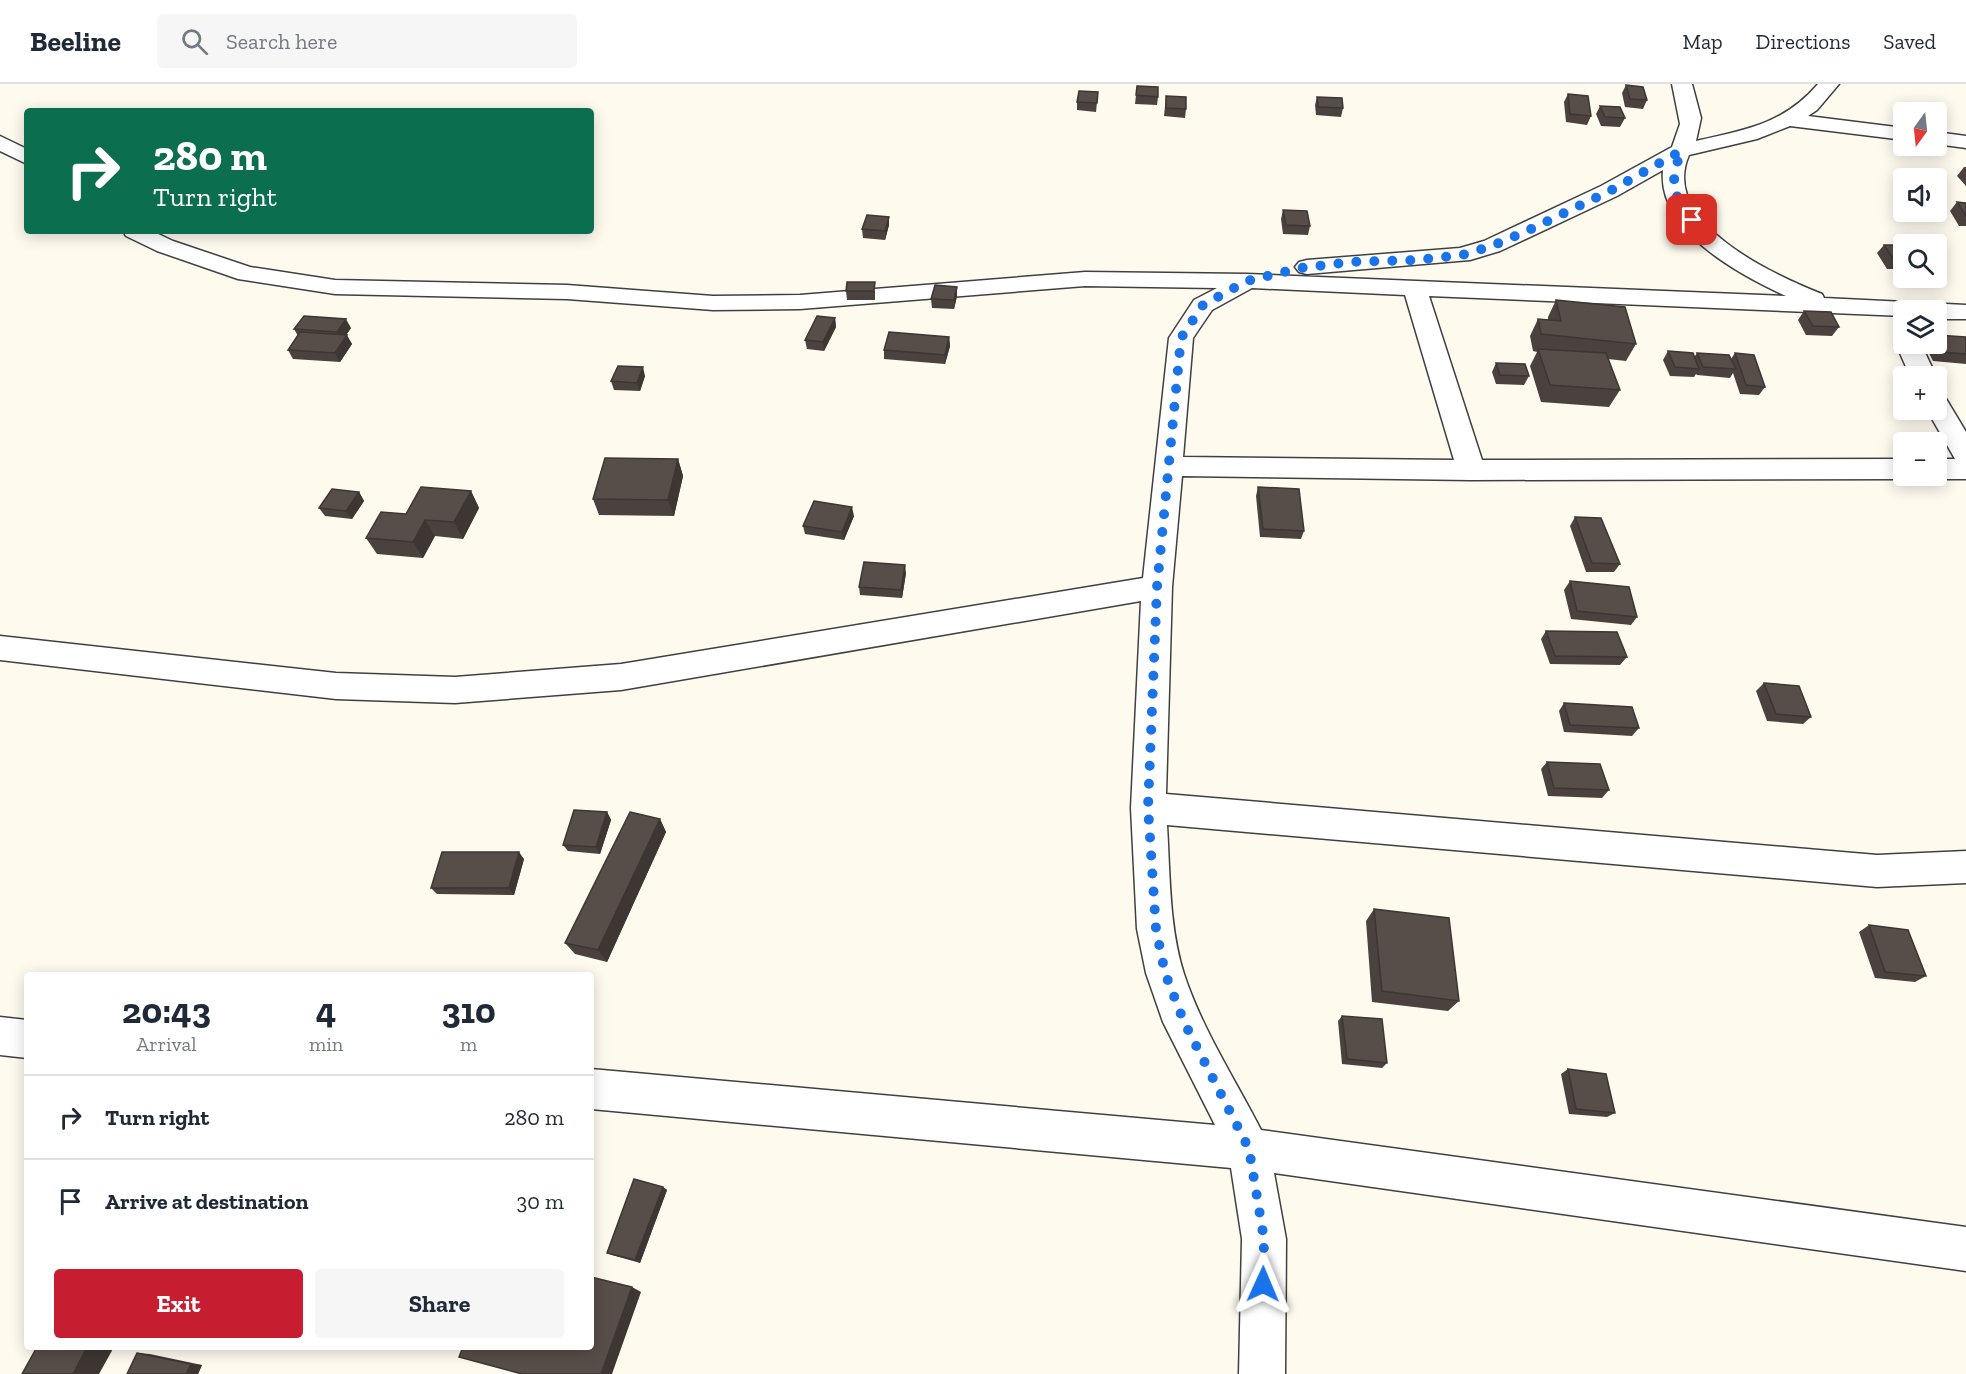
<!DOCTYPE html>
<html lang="en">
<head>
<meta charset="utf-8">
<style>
	:root { --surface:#fff; --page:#f6f6f7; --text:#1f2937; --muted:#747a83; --line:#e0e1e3; --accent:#c61d30 }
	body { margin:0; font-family:"Zilla Slab",serif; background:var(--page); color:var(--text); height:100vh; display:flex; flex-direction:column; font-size:22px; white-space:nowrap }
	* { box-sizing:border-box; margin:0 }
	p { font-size:20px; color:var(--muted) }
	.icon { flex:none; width:33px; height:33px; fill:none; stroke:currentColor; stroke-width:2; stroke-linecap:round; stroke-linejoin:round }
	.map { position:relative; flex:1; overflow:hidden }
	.drawer { position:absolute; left:24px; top:888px; width:570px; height:378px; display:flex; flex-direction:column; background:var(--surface); border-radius:6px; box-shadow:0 3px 15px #0003 }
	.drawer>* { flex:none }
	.top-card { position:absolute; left:24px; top:24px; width:570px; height:126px; border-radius:6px; box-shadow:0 3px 15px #0003; background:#0b6e4f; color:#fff; overflow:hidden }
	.needle { width:39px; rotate:195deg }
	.fabs { position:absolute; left:1893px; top:18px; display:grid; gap:12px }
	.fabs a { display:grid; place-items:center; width:54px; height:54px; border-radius:6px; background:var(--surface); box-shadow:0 3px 15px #0003; font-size:30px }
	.pin { position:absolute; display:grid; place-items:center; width:51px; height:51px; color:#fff; margin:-26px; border-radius:12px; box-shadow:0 3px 9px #0006 }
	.me { position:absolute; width:66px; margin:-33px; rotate:1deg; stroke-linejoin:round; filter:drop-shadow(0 0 4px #0008) }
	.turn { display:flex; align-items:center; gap:21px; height:126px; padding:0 30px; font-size:27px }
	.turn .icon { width:78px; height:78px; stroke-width:2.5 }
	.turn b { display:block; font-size:42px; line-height:51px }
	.eta { display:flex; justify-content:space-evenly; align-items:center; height:102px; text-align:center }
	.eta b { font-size:36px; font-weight:700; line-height:42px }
	.cta { display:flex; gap:12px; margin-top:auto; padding:12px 30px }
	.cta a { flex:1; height:69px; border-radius:6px; background:var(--accent); color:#fff; font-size:24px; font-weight:700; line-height:69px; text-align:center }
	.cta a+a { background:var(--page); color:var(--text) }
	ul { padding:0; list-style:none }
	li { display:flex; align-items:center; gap:18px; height:84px; padding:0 30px; border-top:2px solid var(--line) }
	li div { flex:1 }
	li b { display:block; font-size:22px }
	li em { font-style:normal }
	header { display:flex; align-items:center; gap:36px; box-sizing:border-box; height:84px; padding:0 30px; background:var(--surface); border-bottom:2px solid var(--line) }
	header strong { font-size:28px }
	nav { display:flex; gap:33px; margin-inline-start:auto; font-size:21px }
	.search { width:420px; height:54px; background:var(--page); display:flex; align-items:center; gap:15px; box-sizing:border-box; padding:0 21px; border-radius:6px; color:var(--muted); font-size:22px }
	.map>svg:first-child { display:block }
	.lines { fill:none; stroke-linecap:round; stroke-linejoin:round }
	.street-casing { stroke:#404040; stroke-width:3 }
	.street { fill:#fff; fill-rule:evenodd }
	.wall { fill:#4b423f }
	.shaded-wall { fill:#3d3633 }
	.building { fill:#574d49; stroke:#3d3633; stroke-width:1.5 }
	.route { stroke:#1a73e8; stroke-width:10; stroke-dasharray:0 18 }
</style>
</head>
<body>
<header>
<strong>Beeline</strong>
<div class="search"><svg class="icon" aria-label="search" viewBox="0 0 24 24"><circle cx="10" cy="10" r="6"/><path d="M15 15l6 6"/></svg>Search here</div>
<nav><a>Map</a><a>Directions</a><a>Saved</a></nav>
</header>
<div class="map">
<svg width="1966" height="1290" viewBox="0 0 1966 1290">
	<rect width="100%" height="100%" fill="#fffaee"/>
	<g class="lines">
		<defs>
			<path id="street" d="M1672,0H1692L1701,34L1696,57C1745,46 1784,40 1818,0H1839L1817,26L1808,32L1904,44V56L1790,42L1757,55L1689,71C1659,139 1774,191 1822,210L1824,214L1966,221V235H1936V226H1904V232L1429,212L1482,376L1904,375V392H1914L1904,395L1471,396L1182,392L1172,503L1166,710L1877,771L1966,767V799L1877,803L1167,741C1170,790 1169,843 1184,890C1202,945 1235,995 1261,1046L1966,1143V1187L1274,1089L1286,1155L1285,1290H1239L1242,1155L1231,1084L591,1025V985L1215,1041L1163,938L1146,889L1137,845L1131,724L1141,517L621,606L455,619L336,615L0,576V552L336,589L455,593L621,580L1143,494L1169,254L1194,216L1217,204L1085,202L800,225L713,226L567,215L335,210L238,195L157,167L126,152L123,147H152L173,157L250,183L335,196L567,201L713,212L800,211L1085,188L1247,190L1786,212C1740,191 1657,147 1663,86L1617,112L1500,167L1470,176L1307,190L1299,188L1295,183L1299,178L1307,176L1460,164L1484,157L1601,102L1672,63L1680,40ZM1252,204L1405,211L1454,376L1183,373L1193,254L1212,226Z
				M1936,48L1966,52V64L1936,60Z
				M0,52L27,65V80L0,67Z
				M1900,254H1904V260H1921L1936,292H1910L1896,260Z
				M1936,310L1945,313L1966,348V395H1936L1926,392H1936V375H1955L1927,326H1936Z
				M0,933L27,936V974L0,971Z"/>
		</defs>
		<use href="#street" class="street-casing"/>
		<use href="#street" class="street"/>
	</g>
	<path class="wall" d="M1626,1L1647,16L1643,25L1625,23L1622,9Z
		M1137,2L1158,13L1157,21L1135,20Z
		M1098,8L1096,28L1077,26V18Z
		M1568,10L1591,32L1587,41L1566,38L1564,18Z
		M1166,12L1186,25L1185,34L1164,32Z
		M1317,13L1343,24L1341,33L1316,31L1315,21Z
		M1600,22L1625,34L1620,43L1601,42L1596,30Z
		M1964,83H1966V102L1957,92Z
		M1957,118L1966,119V142H1959L1950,127Z
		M1283,126L1310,142L1308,151L1283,150L1281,135Z
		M889,133V141L885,156L863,154L862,145Z
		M1884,161H1904V185H1887L1877,169Z
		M1936,169L1943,178L1936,185Z
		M846,207H875V216H847Z
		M957,212L954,225L932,224L931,215Z
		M1556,216L1636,260L1626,277L1608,275L1620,306L1609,323L1541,318L1530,282L1537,268L1533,267L1530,252L1538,235L1548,236V233Z
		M1804,227L1839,243L1832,252L1806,251L1798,236Z
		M835,234L836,243L824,267L807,265L805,256Z
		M351,244L346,251L352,260L340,278L293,275L288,266L298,252L294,245Z
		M949,253L950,262L945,280L884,275V266Z
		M1966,253V280L1933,277L1924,260H1936Z
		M1668,267L1695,272L1697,269L1731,275L1735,269L1765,303L1759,311L1740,310L1733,289L1730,294L1697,291L1696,290L1694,293L1670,292L1663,276Z
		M1496,279L1529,292L1524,301L1496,300L1492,288Z
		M645,292L640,307L614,306L611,297Z
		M678,375L683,392L674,432L599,431L593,415Z
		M1258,403L1304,447L1301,455L1260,453L1256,412Z
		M471,407L479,424L463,455L435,452L423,474L377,470L366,454L406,430Z
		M359,408L364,417L352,435L325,432L319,424Z
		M854,432L844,456L805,450L803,442Z
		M1575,433L1620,480L1614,488H1586L1570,442Z
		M906,489L902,514L860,511L859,503Z
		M1570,497L1637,533L1631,541L1571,535L1564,506Z
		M1546,547L1627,573L1620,581L1550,580L1541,555Z
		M1764,599L1811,633L1803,640L1767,637L1756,607Z
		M1564,619L1639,644L1632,652L1564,648L1559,627Z
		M1547,678L1609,706L1602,714L1548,712L1541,685Z
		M607,728L611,736L600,770L568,767L563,761Z
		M660,735L666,748L607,878L575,870L565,859Z
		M524,775L514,811L437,810L431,804Z
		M1374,825L1459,917L1448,927L1372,918L1366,837Z
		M1869,841L1926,892L1915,898L1875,894L1859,848Z
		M1342,932L1387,979L1382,984L1342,980L1338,937Z
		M1568,985L1615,1029L1607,1033L1569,1030L1561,990Z
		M663,1103L667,1106L640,1179L612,1171L607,1169Z
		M137,1269L150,1270L202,1281L198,1290Z"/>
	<path class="shaded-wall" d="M889,133V141L885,156V147Z
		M957,203V212L954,225V216Z
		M835,234L836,243L824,267L823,258Z
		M346,235L351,244L342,257L337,248Z
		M347,251L352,260L340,278L335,269Z
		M949,253L950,262L945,280V271Z
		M643,283L645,292L640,307L637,299Z
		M678,375L683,392L674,432L668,416Z
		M471,407L479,424L463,455L454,438Z
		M359,408L364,417L352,435L346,427Z
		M852,423L854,432L844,456L842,448Z
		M425,436L435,452L423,474L413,458Z
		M905,481L906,489L902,514L901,506Z
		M607,728L611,736L600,770L596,763Z
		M660,735L666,748L607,878L598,866Z
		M519,768L524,775L514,811L509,804Z
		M663,1103L667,1106L640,1179L635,1176Z
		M632,1203L641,1208L612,1290H601Z
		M87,1263H114L99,1290H73Z
		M191,1280L202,1281L198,1290H186Z"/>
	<path class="building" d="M1626,1L1643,3L1647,16L1630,15Z
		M1137,2L1158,3V13L1136,11Z
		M1079,7L1098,8L1097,19L1077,18Z
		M1568,10L1588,12L1591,32L1570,30Z
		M1166,12L1186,13V25L1166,24Z
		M1317,13L1342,14L1343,24L1318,23Z
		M1600,22L1620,23L1625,34L1605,33Z
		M1957,118L1966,119V132Z
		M1283,126L1307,127L1310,142L1286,141Z
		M867,131L889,133L885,147L862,145Z
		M1884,161H1904V176H1894Z
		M1936,169L1943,178H1936Z
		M847,198H875L874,207H846Z
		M935,201L957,203L954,216L931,215Z
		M1556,216L1625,223L1636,260L1541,250L1538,235L1561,237Z
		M1804,227L1831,228L1839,243L1813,242Z
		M304,232L346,235L337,248L294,245Z
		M817,232L835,234L823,258L805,256Z
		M300,248L347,251L335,269L288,266Z
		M889,248L949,253L945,271L884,266Z
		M1936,251L1966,253V270L1941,268L1936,260Z
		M1538,265L1606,269L1620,306L1550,301Z
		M1668,267L1693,269L1699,285L1675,283Z
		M1697,269L1729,271L1736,285L1703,283Z
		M1735,269L1754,271L1765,303L1746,301Z
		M1496,279L1525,280L1529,292L1500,291Z
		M618,282L643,283L637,299L611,297Z
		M605,374L678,375L668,416L593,415Z
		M421,403L471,407L454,438L425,436L413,458L366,454L381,428L406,430Z
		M1258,403L1299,405L1304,447L1263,445Z
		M332,405L359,408L346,427L319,424Z
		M814,417L852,423L842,448L803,442Z
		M1575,433L1601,434L1620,480L1592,479Z
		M864,478L905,481L901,506L859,503Z
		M1570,497L1629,503L1637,533L1577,527Z
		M1546,547L1617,548L1627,573L1555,572Z
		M1764,599L1799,602L1811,633L1776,630Z
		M1564,619L1632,623L1639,644L1570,641Z
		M1547,678L1600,680L1609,706L1554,704Z
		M574,726L607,728L596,763L563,761Z
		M630,728L660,735L598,866L565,859Z
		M442,768H519L509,804H431Z
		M1374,825L1449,834L1459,917L1382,907Z
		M1869,841L1908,846L1926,892L1885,888Z
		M1342,932L1382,935L1387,979L1347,975Z
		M1568,985L1606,990L1615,1029L1576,1025Z
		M634,1095L663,1103L635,1176L607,1169Z
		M591,1193L632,1203L601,1290H522L459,1273L463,1263H591Z
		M37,1263H87L73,1290H22Z
		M137,1269L191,1280L186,1290H127Z"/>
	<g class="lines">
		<path class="route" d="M1263,1200L1264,1155L1249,1065L1184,938L1165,889L1156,845L1148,723L1157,503L1181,254L1203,221L1247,197L1301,184L1351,178L1417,176L1462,171L1492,162L1527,147L1610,107L1681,67C1670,99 1671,109 1692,136"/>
	</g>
</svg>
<div class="fabs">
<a><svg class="needle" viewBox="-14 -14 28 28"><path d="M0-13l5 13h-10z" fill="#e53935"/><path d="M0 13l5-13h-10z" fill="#747a83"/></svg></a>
<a><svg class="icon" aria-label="sound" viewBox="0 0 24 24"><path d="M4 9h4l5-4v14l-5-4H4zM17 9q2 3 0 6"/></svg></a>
<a><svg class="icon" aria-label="search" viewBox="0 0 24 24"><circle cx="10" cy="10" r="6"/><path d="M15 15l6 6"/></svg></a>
<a><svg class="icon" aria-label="layers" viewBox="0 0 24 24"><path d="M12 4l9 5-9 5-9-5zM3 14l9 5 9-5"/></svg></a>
<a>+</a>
<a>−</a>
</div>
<div class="pin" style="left:1692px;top:136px;background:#d93025"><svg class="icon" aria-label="arrive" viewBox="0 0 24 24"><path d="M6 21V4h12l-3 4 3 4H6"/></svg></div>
<svg class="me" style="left:1263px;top:1200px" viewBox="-20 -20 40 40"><path d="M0-17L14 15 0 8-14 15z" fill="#1a73e8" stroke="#fff" stroke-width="4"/></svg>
<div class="top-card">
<div class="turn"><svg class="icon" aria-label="right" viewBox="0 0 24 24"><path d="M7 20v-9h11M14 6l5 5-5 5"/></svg><div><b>280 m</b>Turn right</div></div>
</div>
<section class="drawer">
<div class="eta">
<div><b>20:43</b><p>Arrival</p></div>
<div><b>4</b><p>min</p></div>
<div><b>310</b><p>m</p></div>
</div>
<ul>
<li><svg class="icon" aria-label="right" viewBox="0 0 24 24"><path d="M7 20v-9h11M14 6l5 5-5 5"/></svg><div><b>Turn right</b></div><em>280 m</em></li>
<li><svg class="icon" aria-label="arrive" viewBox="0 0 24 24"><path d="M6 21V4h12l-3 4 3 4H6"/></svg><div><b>Arrive at destination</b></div><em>30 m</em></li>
</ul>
<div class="cta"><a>Exit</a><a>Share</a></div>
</section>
</div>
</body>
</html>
